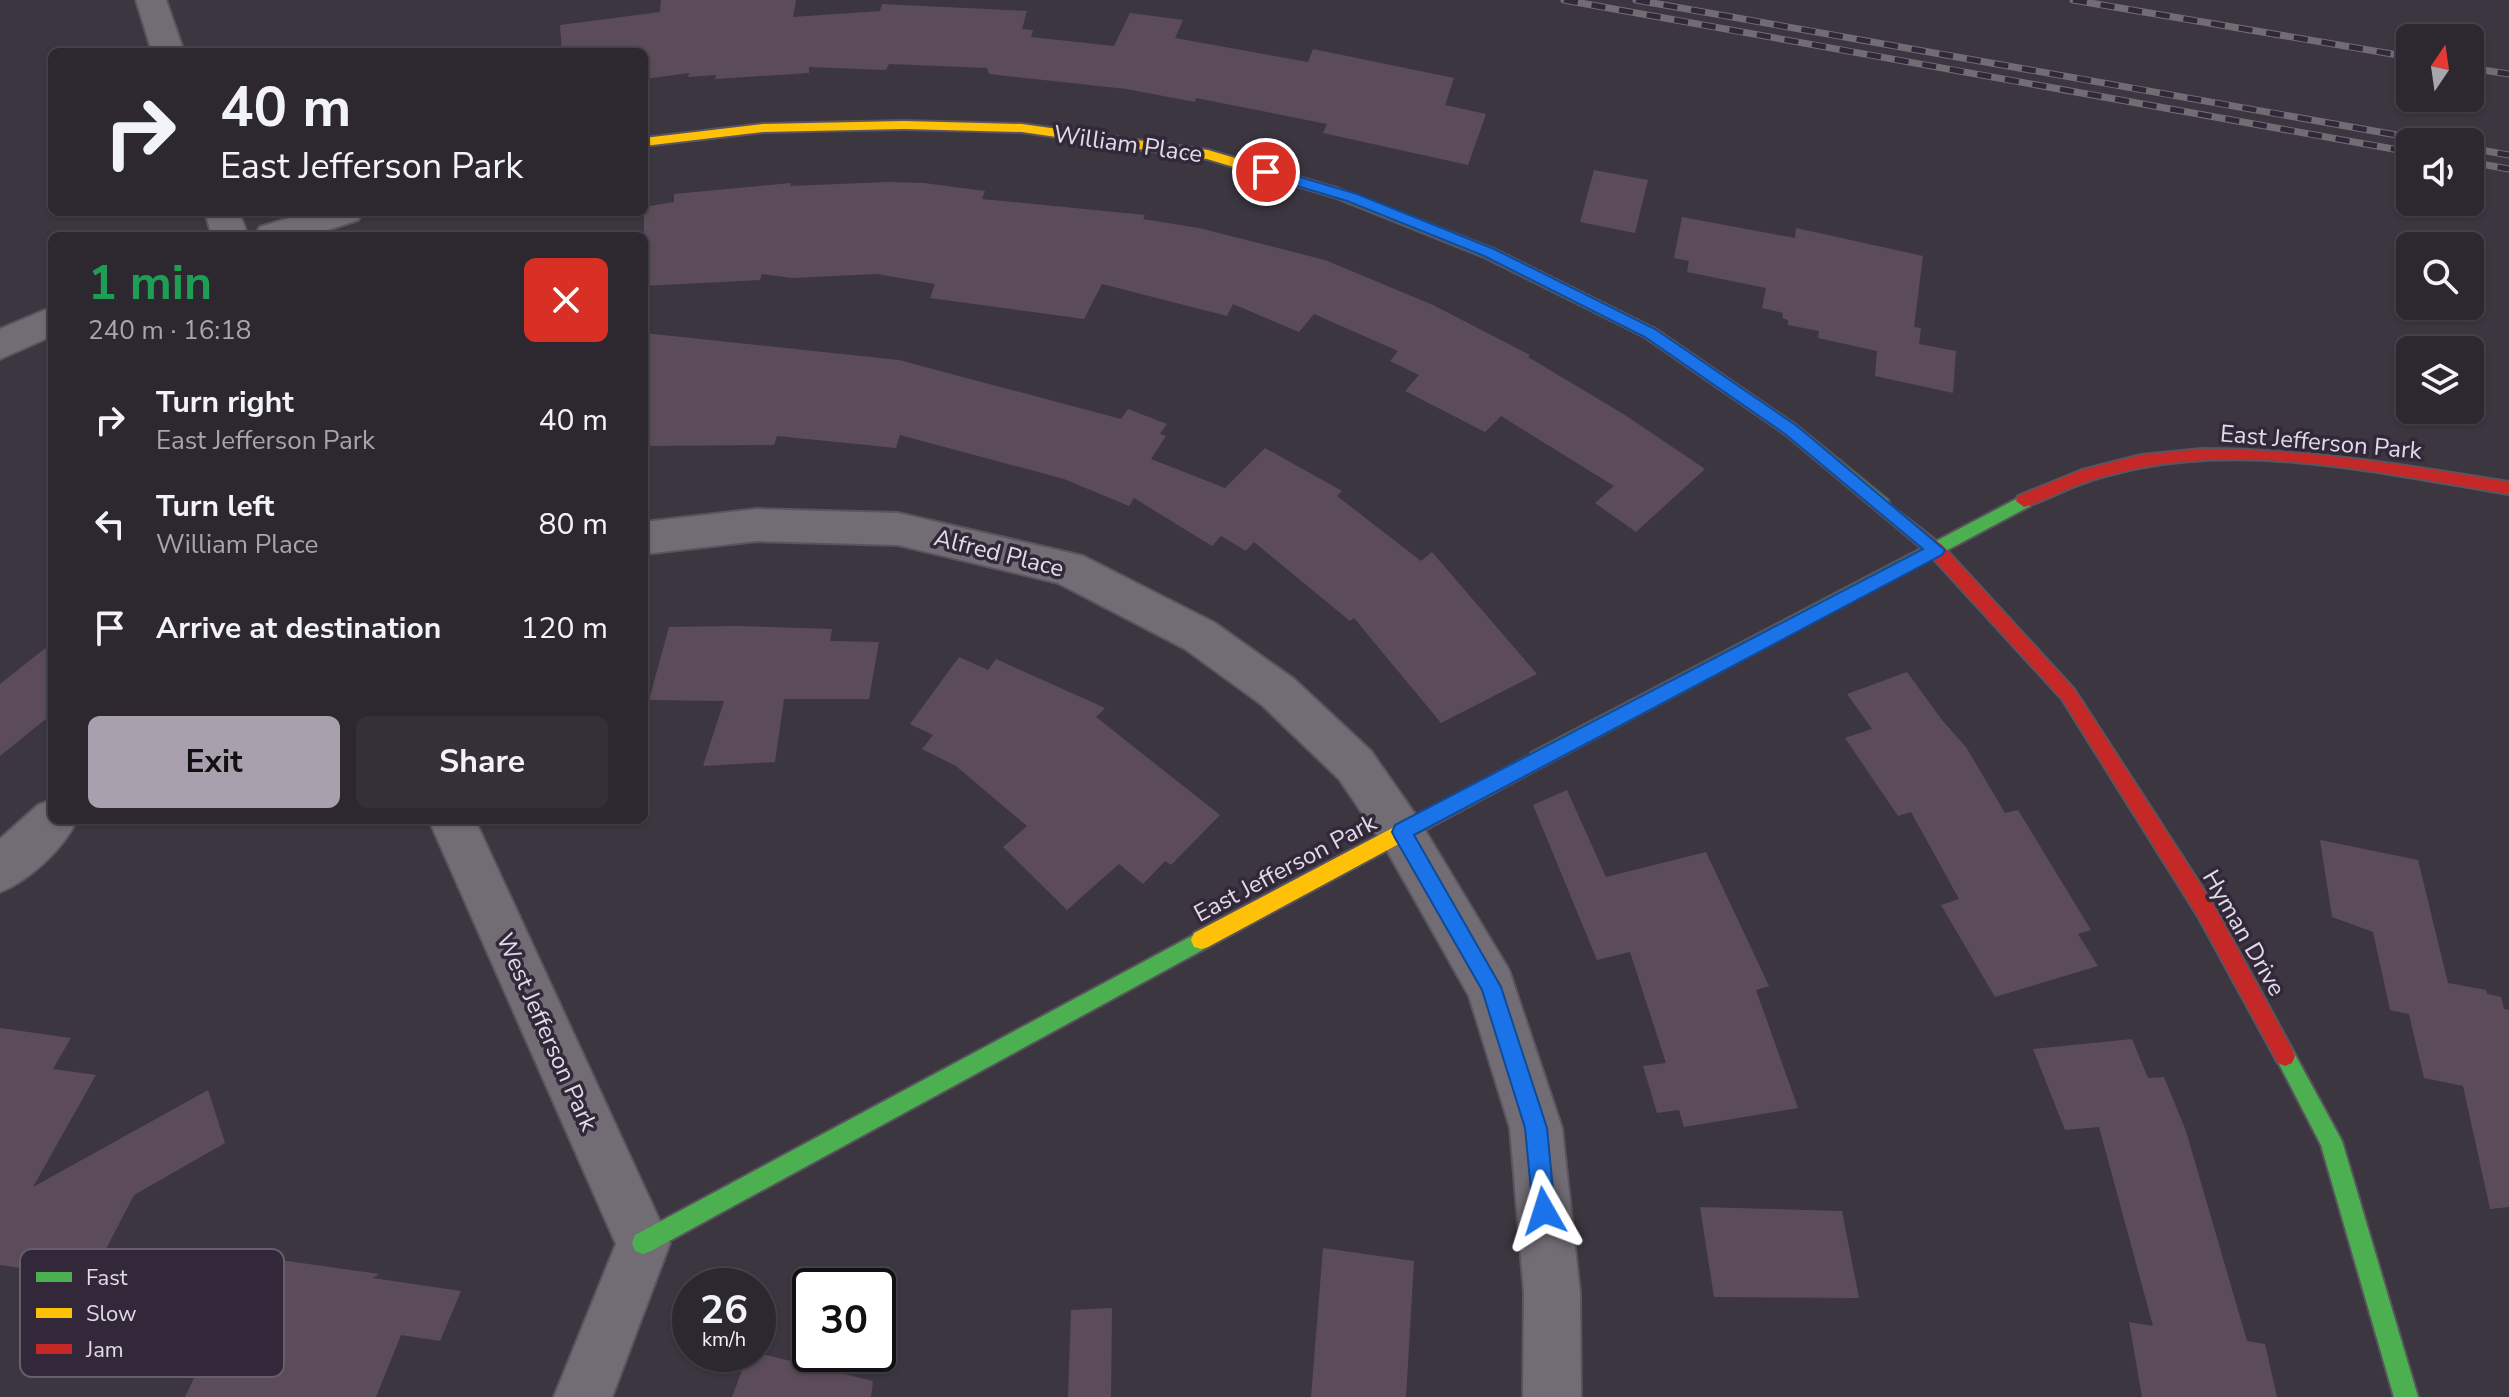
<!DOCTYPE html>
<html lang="en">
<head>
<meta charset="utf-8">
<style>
	:root { --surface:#2d2830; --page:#353038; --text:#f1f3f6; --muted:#a7a6ab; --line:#48444c; --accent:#a8a1ad }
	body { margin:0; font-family:"Nunito Sans",sans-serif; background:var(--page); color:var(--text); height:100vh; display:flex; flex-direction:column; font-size:30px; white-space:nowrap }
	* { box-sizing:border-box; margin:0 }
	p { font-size:26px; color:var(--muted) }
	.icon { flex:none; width:44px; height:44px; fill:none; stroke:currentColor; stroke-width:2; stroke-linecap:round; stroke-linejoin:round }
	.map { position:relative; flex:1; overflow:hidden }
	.drawer { position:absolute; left:48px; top:232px; width:600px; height:592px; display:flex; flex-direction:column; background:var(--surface); border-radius:12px; box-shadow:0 2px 6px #0004,0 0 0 2px var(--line) }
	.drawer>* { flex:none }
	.guide { position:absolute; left:48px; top:48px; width:600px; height:168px; border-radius:12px; box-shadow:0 2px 6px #0004,0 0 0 2px var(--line); background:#2d2830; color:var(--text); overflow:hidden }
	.needle { width:52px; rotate:13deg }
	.tools { position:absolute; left:2396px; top:24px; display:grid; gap:16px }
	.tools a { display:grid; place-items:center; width:88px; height:88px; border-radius:12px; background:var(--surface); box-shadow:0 2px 6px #0004,0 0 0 2px var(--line); font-size:40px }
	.speed { position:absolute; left:672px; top:1268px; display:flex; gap:16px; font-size:40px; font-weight:700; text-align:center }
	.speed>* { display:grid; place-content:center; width:104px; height:104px; border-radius:50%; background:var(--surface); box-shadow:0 2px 6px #0004,0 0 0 2px var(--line); line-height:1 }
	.speed small { font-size:20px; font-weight:400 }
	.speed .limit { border:4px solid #111; border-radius:12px; background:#fff; color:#111 }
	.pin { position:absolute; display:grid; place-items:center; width:68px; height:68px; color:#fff; margin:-34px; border:4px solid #fff; border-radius:50%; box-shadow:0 2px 8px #0007 }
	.me { position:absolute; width:88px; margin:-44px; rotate:354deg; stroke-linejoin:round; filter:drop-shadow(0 0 6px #0008) }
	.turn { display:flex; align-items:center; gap:28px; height:168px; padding:0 40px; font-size:36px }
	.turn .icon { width:104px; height:104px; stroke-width:2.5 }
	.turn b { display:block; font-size:56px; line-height:68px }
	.round { display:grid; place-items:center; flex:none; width:84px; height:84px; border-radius:12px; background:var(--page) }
	.summary { display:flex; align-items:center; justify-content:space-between; height:136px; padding:0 40px }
	h1 { font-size:48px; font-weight:700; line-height:60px; color:#1e9e55 }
	.primary-button { display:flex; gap:16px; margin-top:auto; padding:16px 40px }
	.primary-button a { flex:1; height:92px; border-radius:12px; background:var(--accent); color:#111; font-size:32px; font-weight:700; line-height:92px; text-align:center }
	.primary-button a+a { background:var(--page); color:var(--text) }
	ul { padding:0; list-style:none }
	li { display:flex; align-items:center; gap:24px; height:104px; padding:0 40px }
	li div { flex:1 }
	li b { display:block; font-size:30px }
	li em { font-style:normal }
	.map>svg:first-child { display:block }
	.building { fill:#5c4c5a }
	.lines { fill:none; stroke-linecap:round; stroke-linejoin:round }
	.street-casing { stroke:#59545d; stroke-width:4 }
	.fast-casing { stroke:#59545d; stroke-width:4 }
	.slow-casing { stroke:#59545d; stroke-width:4 }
	.jam-casing { stroke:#59545d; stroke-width:4 }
	.street { fill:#726d75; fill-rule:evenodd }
	.fast { fill:#4caf50; fill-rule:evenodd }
	.slow { fill:#ffc107; fill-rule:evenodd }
	.jam { fill:#c62828; fill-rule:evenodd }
	.rail-casing { stroke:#726c74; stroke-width:7 }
	.rail { stroke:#32283a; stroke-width:5; stroke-dasharray:14; stroke-linecap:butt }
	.route { fill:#1a73e8; stroke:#114b97; stroke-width:2 }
	.labels { text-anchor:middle; stroke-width:7; stroke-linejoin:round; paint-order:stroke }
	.street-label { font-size:24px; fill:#e2dbe7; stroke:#32283a }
	.key { fill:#32283a; stroke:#675e6e; stroke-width:2 }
	.key-label { font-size:22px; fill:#e2dbe7 }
</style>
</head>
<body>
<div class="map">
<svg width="2509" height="1397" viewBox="0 0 2509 1397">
	<rect width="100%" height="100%" fill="#3c3640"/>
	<path class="building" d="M661,0H796L793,17L880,11L882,4L1027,11L1022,29L1033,30L1031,37L1114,46L1130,13L1183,20L1175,38L1308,62L1313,49L1454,78L1445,105L1486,114L1468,165L1323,133L1327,124L1196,98L1195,102L1126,89L989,74L987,68L889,64L886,70L809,67V73L715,79L716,75L688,77L689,73L644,79V52H562L560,25L660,12Z
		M1594,170L1648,180L1635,233L1580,222Z
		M888,182L924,183L985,191L982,199L1145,215L1143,219L1199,228L1325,260L1433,305L1530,355L1528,357L1625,415L1705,469L1636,532L1595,503L1614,486L1501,416L1485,432L1405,391L1419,375L1390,361L1398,351L1314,314L1299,332L1233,304L1227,316L1102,284L1084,319L930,298L935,284L877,274L792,278L762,274L760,280L644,286V207L674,202V194L791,183L790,186Z
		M1682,217L1795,238L1796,228L1923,256L1914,327L1921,328L1919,344L1956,351L1953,393L1875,376L1877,351L1818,338L1819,331L1788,325V320L1782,318L1783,313L1762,308L1766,288L1687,272L1689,261L1674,258Z
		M644,333L899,360L1121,419L1128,409L1167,424L1160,434L1166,436L1151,459L1225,488L1265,448L1342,491L1337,496L1421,561L1432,552L1537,674L1441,723L1354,618L1350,621L1254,542L1246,551L1221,536L1212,546L1134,498L1129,506L1064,479L900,435L896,448L777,436L774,445L644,446Z
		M737,626L832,629L830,641L879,642L869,699H784L775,762L703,766L724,701L649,700L669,627Z
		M52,643V714L0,756V684Z
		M959,657L988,670L996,659L1105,708L1096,717L1220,815L1171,865L1165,861L1143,884L1119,864L1067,910L1003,847L1027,826L956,766L922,749L933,735L910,724Z
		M1907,672L1942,720L1966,747L2005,813L2018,810L2091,930L2078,934L2098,966L1995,997L1941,905L1959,899L1911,812L1898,816L1845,738L1872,729L1847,694Z
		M1567,790L1606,877L1706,852L1769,986L1756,990L1798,1108L1684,1127L1679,1110L1657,1113L1643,1066L1666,1063L1630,952L1597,960L1533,805Z
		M2320,840L2418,860L2448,983L2486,990L2487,994L2501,997L2504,1009L2509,1010V1207L2490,1209L2463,1086L2424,1078L2409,1014L2390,1010L2373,932L2332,917Z
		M0,1028L71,1038L53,1069L96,1075L33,1187L208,1090L225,1143L134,1195L91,1278L0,1265Z
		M2132,1039L2148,1078L2164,1077L2186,1131L2247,1341L2265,1344L2277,1397H2142L2129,1322L2153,1326L2099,1127L2065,1130L2033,1049Z
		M1700,1207L1842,1211L1859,1298L1714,1297Z
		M1323,1248L1414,1261L1406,1397H1311Z
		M252,1256L379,1274L373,1278L461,1291L440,1341L401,1335L376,1397H185Z
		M1112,1308L1111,1397H1068L1071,1310Z
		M758,1353L873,1381L871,1397H732L748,1354Z"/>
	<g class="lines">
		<defs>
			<path id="street" d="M136,0H166L184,52H152Z
				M205,212H239L248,236H212Z
				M308,212H363L358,220L310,236H254L260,227Z
				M52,307V336L0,359V329Z
				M757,509L898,513L1083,556L1215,623L1294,679L1371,751L1417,817L1509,970L1562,1128L1580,1293L1581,1397H1523L1524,1293L1510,1128L1469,996L1385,847L1339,779L1262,705L1185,649L1058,583L898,545L757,541L644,554V522Z
				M52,800V820H77C64,848 29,881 0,892V839L38,805Z
				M429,820H475L670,1243L612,1397H554L616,1244Z"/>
			<path id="fast" d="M1334,187L1494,249L1655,329L1797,426L1888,500L1890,505L1888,510H1876L1785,434L1645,337L1484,257L1329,195L1327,192Z
				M2024,495L2032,501L2030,506L1545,765L1538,767L1531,765L1529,759L1531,753Z
				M1201,931L1208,933L1211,940L1208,947L651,1251L643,1254L635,1251L632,1243L635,1235Z
				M2285,1046L2292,1049L2342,1141L2418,1397H2394L2321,1145L2275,1056L2278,1049Z"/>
			<path id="slow" d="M904,121L1022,124L1208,150L1339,189L1341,192L1334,197L1207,159L1022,132L904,129L763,132L644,146V138L763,124Z
				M1538,751L1545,753L1547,759L1545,765L1208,947L1201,949L1194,947L1191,940L1194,933Z"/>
			<path id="jam" d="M2202,449C2306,449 2406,465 2509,482V494C2390,475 2260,444 2139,468C2122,472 2103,476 2086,482C2065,489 2045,501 2024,507L2016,501L2018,496L2082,470L2141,455Z
				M1882,499L1942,545L2074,689L2213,904L2292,1049L2295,1056L2292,1063L2285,1066L2278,1063L2199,918L2062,699L1930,555L1876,510L1874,505L1876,500Z"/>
		</defs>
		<use href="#street" class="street-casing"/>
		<use href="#fast" class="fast-casing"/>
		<use href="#slow" class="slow-casing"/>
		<use href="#jam" class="jam-casing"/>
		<use href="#street" class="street"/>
		<use href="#fast" class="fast"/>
		<use href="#slow" class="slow"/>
		<use href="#jam" class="jam"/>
		<defs>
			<path id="rail" d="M1564,0L2410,152
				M1636,0L2436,142
				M2073,0L2410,57
				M2470,68L2509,74
				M2470,148L2509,155
				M2470,162L2509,169"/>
		</defs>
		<use href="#rail" class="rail-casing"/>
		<use href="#rail" class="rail"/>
	</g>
	<path class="route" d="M1266,167L1357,194L1494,249L1655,329L1797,426L1945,550L1942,555L1414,835L1501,987L1547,1128L1555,1211L1552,1219L1544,1222L1536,1219L1533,1211L1525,1128L1482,990L1395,838L1392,832L1395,825L1923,549L1785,434L1645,337L1484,256L1347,201L1261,175V169Z"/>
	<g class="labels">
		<g class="street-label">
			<text transform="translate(1128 144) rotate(8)" y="8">William Place</text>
			<text transform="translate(2321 442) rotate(5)" y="8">East Jefferson Park</text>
			<text transform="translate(999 553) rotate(14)" y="8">Alfred Place</text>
			<text transform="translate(1285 868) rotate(-28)" y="8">East Jefferson Park</text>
			<text transform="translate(2244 933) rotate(60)" y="8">Hyman Drive</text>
			<text transform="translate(547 1032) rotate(66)" y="8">West Jefferson Park</text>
		</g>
	</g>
	<rect x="20" y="1249" width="264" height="128" rx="12" class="key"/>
	<rect x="36" y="1272" width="36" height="10" fill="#4caf50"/>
	<rect x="36" y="1308" width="36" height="10" fill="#ffc107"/>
	<rect x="36" y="1344" width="36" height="10" fill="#c62828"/>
	<g class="key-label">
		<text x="86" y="1285">Fast</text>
		<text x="86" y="1321">Slow</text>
		<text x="86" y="1357">Jam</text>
	</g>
</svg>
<div class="tools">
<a><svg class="needle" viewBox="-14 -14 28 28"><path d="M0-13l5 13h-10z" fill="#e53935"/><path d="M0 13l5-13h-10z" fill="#a7a6ab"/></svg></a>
<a><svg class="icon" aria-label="sound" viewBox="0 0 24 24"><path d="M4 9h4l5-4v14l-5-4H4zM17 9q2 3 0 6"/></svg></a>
<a><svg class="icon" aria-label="search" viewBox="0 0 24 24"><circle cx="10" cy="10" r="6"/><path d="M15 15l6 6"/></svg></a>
<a><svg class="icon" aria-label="layers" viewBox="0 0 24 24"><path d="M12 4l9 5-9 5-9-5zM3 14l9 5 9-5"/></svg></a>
</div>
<div class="speed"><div>26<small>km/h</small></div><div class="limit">30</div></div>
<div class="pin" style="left:1266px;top:172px;background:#d93025"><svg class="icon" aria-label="arrive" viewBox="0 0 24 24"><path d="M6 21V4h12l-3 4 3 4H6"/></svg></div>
<svg class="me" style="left:1544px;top:1211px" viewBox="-20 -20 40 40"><path d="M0-17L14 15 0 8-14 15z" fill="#1a73e8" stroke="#fff" stroke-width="4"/></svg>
<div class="guide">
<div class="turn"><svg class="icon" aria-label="right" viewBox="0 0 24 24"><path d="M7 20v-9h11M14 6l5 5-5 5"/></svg><div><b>40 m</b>East Jefferson Park</div></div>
</div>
<section class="drawer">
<div class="summary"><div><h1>1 min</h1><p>240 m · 16:18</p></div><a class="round" style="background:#d93025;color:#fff"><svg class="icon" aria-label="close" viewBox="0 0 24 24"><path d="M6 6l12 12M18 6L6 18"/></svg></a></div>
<ul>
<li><svg class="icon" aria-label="right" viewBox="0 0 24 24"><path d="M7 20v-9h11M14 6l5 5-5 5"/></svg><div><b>Turn right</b><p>East Jefferson Park</p></div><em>40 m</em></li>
<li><svg class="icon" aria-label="left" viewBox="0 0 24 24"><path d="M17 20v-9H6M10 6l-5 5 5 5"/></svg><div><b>Turn left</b><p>William Place</p></div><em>80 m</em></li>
<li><svg class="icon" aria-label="arrive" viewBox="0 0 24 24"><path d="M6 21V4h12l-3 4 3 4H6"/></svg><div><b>Arrive at destination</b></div><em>120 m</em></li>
</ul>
<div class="primary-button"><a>Exit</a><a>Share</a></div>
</section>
</div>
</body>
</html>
